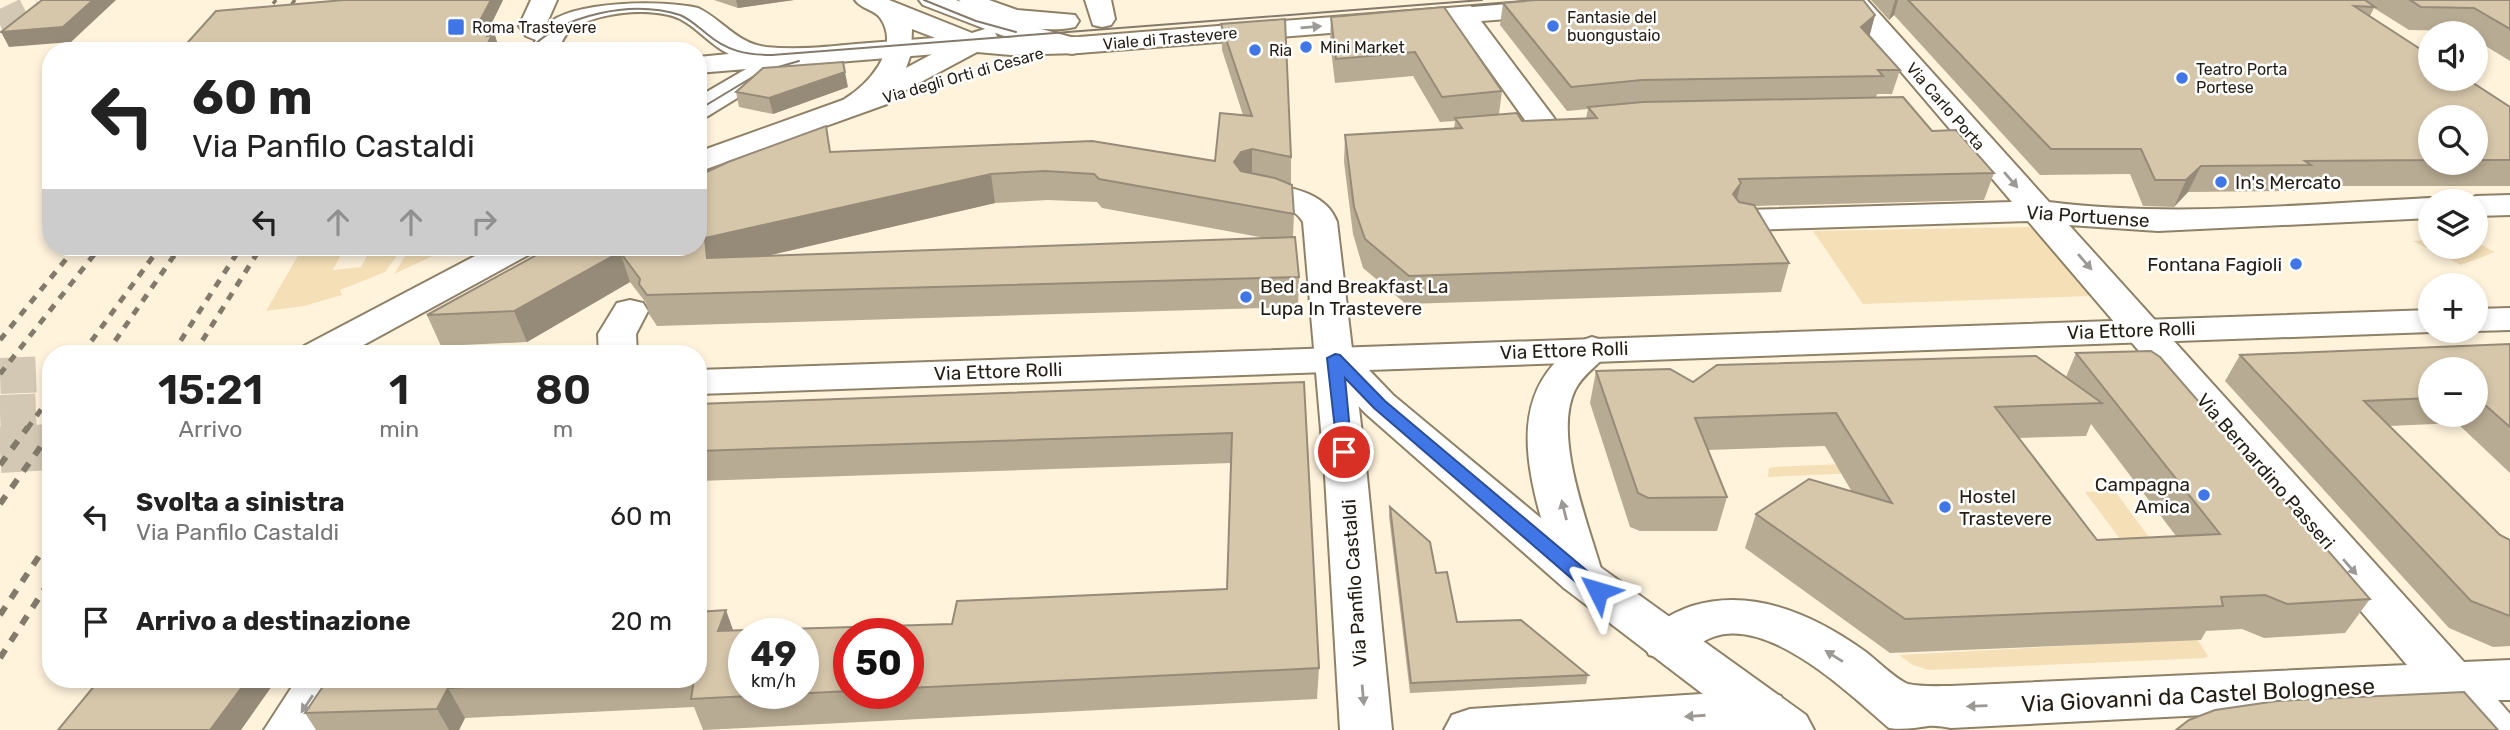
<!DOCTYPE html>
<html lang="it">
<head>
<meta charset="utf-8">
<style>
	:root { --surface:#fff; --page:#f2f2f2; --text:#222; --muted:#767676 }
	body { margin:0; font-family:Rubik,sans-serif; background:var(--page); color:var(--text); height:100vh; display:flex; flex-direction:column; font-size:26px; white-space:nowrap }
	* { box-sizing:border-box; margin:0 }
	p { font-size:23px; color:var(--muted) }
	.icon { flex:none; width:38px; height:38px; fill:none; stroke:currentColor; stroke-width:2; stroke-linecap:round; stroke-linejoin:round }
	.map { position:relative; flex:1; overflow:hidden }
	.details { position:absolute; left:42px; top:345px; width:665px; height:343px; display:flex; flex-direction:column; background:var(--surface); border-radius:28px; box-shadow:0 4px 10px #0003 }
	.details>* { flex:none }
	.guide { position:absolute; left:42px; top:42px; width:665px; height:214px; border-radius:28px; box-shadow:0 4px 10px #0003; background:#fff; color:var(--text); overflow:hidden }
	.fabs { position:absolute; left:2418px; top:21px; display:grid; gap:14px }
	.fabs a { display:grid; place-items:center; width:70px; height:70px; border-radius:50%; background:var(--surface); box-shadow:0 4px 10px #0003; font-size:35px }
	.speed { position:absolute; left:728px; top:618px; display:flex; gap:14px; font-size:35px; font-weight:700; text-align:center }
	.speed>* { display:grid; place-content:center; width:91px; height:91px; border-radius:50%; background:var(--surface); box-shadow:0 4px 10px #0003; line-height:1 }
	.speed small { font-size:18px; font-weight:400 }
	.speed .limit { border:10px solid #d22; background:#fff; color:#111 }
	.pin { position:absolute; display:grid; place-items:center; width:60px; height:60px; color:#fff; margin:-30px; border:4px solid #fff; border-radius:50%; box-shadow:0 2px 7px #0007 }
	.me { position:absolute; width:77px; margin:-38px; rotate:310deg; stroke-linejoin:round; filter:drop-shadow(0 0 5px #0008) }
	.turn { display:flex; align-items:center; gap:24px; height:147px; padding:0 35px; font-size:32px }
	.turn .icon { width:91px; height:91px; stroke-width:2.5 }
	.turn b { display:block; font-size:49px; line-height:60px }
	.lanes { display:flex; align-items:center; height:66px; padding:0 35px; background:#0003; justify-content:center; gap:35px; direction:ltr }
	.lanes .off { opacity:.35 }
	.eta { display:flex; justify-content:space-evenly; align-items:center; height:119px; text-align:center }
	.eta b { font-size:42px; font-weight:600; line-height:49px }
	ul { padding:0; list-style:none }
	li { display:flex; align-items:center; gap:21px; height:105px; padding:0 35px }
	li div { flex:1 }
	li b { display:block; font-size:26px }
	li em { font-style:normal }
	.map>svg:first-child { display:block }
	.green { fill:#f4dfb7 }
	.lines { fill:none; stroke-linecap:round; stroke-linejoin:round }
	.minor-tunnel { stroke:#d3c8b4; stroke-width:29; stroke-dasharray:29 14; stroke-linecap:butt }
	.major-tunnel-far1 { stroke:#d3c8b4; stroke-width:36; stroke-dasharray:36 18; stroke-linecap:butt }
	.major-tunnel { stroke:#d3c8b4; stroke-width:46; stroke-dasharray:46 23; stroke-linecap:butt }
	.minor-casing { stroke:#8f8167; stroke-width:4 }
	.major-casing { stroke:#8f8167; stroke-width:4 }
	.minor { fill:#fff; fill-rule:evenodd }
	.major { fill:#fff; fill-rule:evenodd }
	.tram { stroke:#837a6b; stroke-width:2 }
	.rail-far2 { stroke:#837a6b; stroke-width:3.5; stroke-dasharray:6 6; stroke-linecap:butt }
	.rail-far1 { stroke:#837a6b; stroke-width:5; stroke-dasharray:8 8; stroke-linecap:butt }
	.rail { stroke:#837a6b; stroke-width:6; stroke-dasharray:10 10; stroke-linecap:butt }
	.wall { fill:#b8ab93; fill-rule:evenodd }
	.shaded-wall { fill:#968b78 }
	.building { fill:#d6c7ab; stroke:#968b78; stroke-width:2; fill-rule:evenodd }
	.oneway { fill:#9c9995 }
	.route { fill:#4076e6; stroke:#2a4d96; stroke-width:2 }
	.poi-dot { fill:#4076e6; stroke:#fff; stroke-width:2.5 }
	.labels { text-anchor:middle; stroke-width:5; stroke-linejoin:round; paint-order:stroke }
	.far-poi-label { font-size:16px; fill:#231d13; stroke:#fff; text-anchor:start }
	.far-street-label { font-size:16px; fill:#231d13; stroke:#fff }
	.poi-label { font-size:19px; fill:#231d13; stroke:#fff; text-anchor:start }
	.street-label { font-size:19px; fill:#231d13; stroke:#fff }
	.near-street-label { font-size:23px; fill:#231d13; stroke:#fff }
</style>
</head>
<body>
<div class="map">
<svg width="2510" height="730" viewBox="0 0 2510 730">
	<rect width="100%" height="100%" fill="#fff3dc"/>
	<path class="green" d="M2030,227L2041,232L2091,296L1863,304L1813,231Z
		M2431,240V247H2476V242L2495,252L2461,265L2413,241Z
		M303,247H345L333,270L361,267L368,254H398L385,272L340,290L342,295L304,306L266,311Z
		M417,247H452L394,274L407,253Z
		M1985,458L1990,467L1768,477L1769,468L1775,467Z
		M2115,491L2148,536L2149,538L2120,539L2085,492Z
		M2197,639L2208,656L2205,658L1928,670L1913,665L1899,655Z"/>
	<g class="lines">
		<path class="minor-tunnel" d="M0,25L39,6"/>
		<path class="major-tunnel-far1" d="M0,376L51,374
			M0,413L51,411"/>
		<path class="major-tunnel" d="M0,450L51,447"/>
		<defs>
			<path id="minor" d="M531,0H557L546,25C574,0 663,0 698,8C723,20 736,43 766,47C796,50 826,47 856,44C895,41 934,38 973,35L983,37L986,43L983,49L973,51L789,66L708,116L698,119V97L746,69L698,73V57L729,54C710,45 698,28 680,19C653,6 592,12 569,32C563,37 561,44 558,51H530L536,40L526,36L519,26Z
				M919,0H956L1019,23L1082,40L1086,46L1082,52L1072,54L1062,52L1001,35L923,5Z
				M1085,0H1111L1115,19L1111,25L1102,27L1093,25Z
				M1840,0H1867L2049,202C2176,218 2304,204 2431,198L2443,201H2431V218L2158,231L2069,225L2464,662L2510,660V700H2498L2510,714V730H2462L2439,703L1951,728C1944,727 1935,725 1928,726C1915,728 1903,730 1889,728C1850,694 1769,616 1713,637C1684,648 1684,666 1649,655L1642,642C1652,624 1672,613 1692,606C1754,587 1816,616 1866,652C1876,660 1897,680 1908,684C1921,687 1938,686 1951,686L2407,665L2028,221L1745,230L1733,227L1728,220L1733,213L1745,210L2012,202Z
				M1463,7L1472,9L1554,118L1558,124L1554,130L1543,133L1532,130L1450,15L1454,9Z
				M1253,180C1282,187 1325,189 1337,222L1367,476L1392,730H1340L1325,476L1303,222C1294,204 1260,201 1242,197L1237,190L1242,183Z
				M2510,195V215L2476,216V201H2463L2476,196Z
				M630,300L643,303L648,311L636,334L637,354H599L598,334L617,303Z
				M1592,337L1605,341L1611,349C1601,364 1583,373 1575,390C1552,437 1590,528 1603,576L1596,588L1580,593L1564,588L1557,576C1541,510 1502,423 1553,365C1564,352 1575,342 1592,337Z
				M297,679H350L318,730H264Z
				M1763,690L1781,696L1788,711L1781,726L1768,730H1444L1452,715L1470,709Z"/>
			<path id="major" d="M855,0H889L972,33L985,29L994,31L998,38L1079,37L1549,0H1659L1655,5L1646,8L1079,53L1011,55L977,52L891,98L887,104L698,172V152L843,100C867,86 901,50 881,19C875,9 862,10 855,0ZM912,29L951,44L906,68L911,54Z
				M959,0H989L1017,10L1075,15L1079,21L1075,27C1047,34 977,25 959,0Z
				M492,247H535L530,254L347,354H298L304,346Z
				M2510,308V330L2476,331H2475L2476,309Z
				M2431,310V331H2436L2431,332L1369,370L1393,395L1596,564L1806,715L1814,730H1750L1564,588L1365,413L1327,372L698,394V370Z"/>
		</defs>
		<use href="#minor" class="minor-casing"/>
		<use href="#major" class="major-casing"/>
		<use href="#minor" class="minor"/>
		<use href="#major" class="major"/>
		<path class="tram" d="M924,0L976,21L1016,32
			M1472,6L1545,0
			M528,51C562,14 632,0 680,15C690,19 698,27 707,34C727,51 746,55 772,55L1482,0
			M698,110L761,72L799,61"/>
		<path class="rail-far2" d="M236,51L276,0
			M254,51L295,0"/>
		<path class="rail-far1" d="M0,340L76,247
			M82,354L160,247
			M106,354L180,247
			M172,354L241,247
			M194,354L261,247
			M0,374L100,247
			M27,429L51,396"/>
		<path class="rail" d="M0,465L28,427
			M0,504L51,432
			M0,615L51,538
			M0,658L51,579"/>
	</g>
	<path class="wall" d="M503,0L490,26H492L497,42L495,45L497,51H180L343,1Z
		M714,0H794L738,8Z
		M1871,0H2510V61L2476,40V33H2464L2461,31L2409,30L2374,8L2370,16L2510,107V186H2299L2297,191L2188,192L2174,207L2143,206L2130,174L2040,175L1894,15L1889,20ZM2431,117H2476V163H2431Z
		M1503,3L1875,15L1869,36L1900,70L1892,94H1877L1876,98L1932,131L1994,173L1984,200L1755,206L1789,263L1781,292L1406,304L1363,268L1353,234L1344,162L1345,135L1454,129L1455,121L1440,122L1413,76L1335,83L1330,41L1331,17L1444,7L1502,91L1499,114L1522,121L1586,118L1588,109L1567,111L1500,25Z
		M1221,24L1291,157V184L1294,214L1293,237L1299,277L1298,307L657,326L649,314L646,303L630,282L527,342L441,346L427,315L831,152L1215,161L1243,115L1222,50ZM1048,200L1097,202L1102,208L1265,238L767,256L995,203Z
		M848,87L773,114L739,107L736,92Z
		M2510,344V473L2457,423L2389,426L2500,535L2510,540V646L2493,647L2449,628L2225,381L2240,355ZM2431,369H2476V415H2431Z
		M2076,353L2370,599L2345,633L2264,638L2242,629L2206,631L2201,640L1890,653L1745,548L1756,514L1852,492L1825,446L1708,450L1727,497L1717,531H1640L1630,527L1590,403L1596,371L1693,382L2066,377ZM2091,424L2176,536L2097,540L2019,438L2086,436Z
		M1304,382L1319,668L1317,699L703,730L694,707L465,718L459,730H316L305,713L328,679H698L733,630L952,624L1227,589L1231,463L698,481V404ZM849,634H908V693H849Z
		M1390,507L1436,573L1457,622L1588,675L1586,684L1410,693L1389,516Z"/>
	<path class="shaded-wall" d="M93,0H116L71,42L9,47L1,32Z
		M491,0H503L482,43L476,28Z
		M736,0H794L738,8Z
		M1895,0H1898L1894,15L1889,20Z
		M1875,15L1869,38L1861,27Z
		M492,26L497,42L495,45L497,51H484L487,36Z
		M845,72L848,87L773,114L769,98Z
		M1252,149V177L1241,180L1234,162L1241,152Z
		M2201,166L2188,192L2174,207L2186,180Z
		M991,174L995,203L714,268L707,258L705,238Z
		M1741,183L1734,210L1733,194Z
		M620,252L630,282L527,342L514,311Z
		M726,610L737,641L718,631Z
		M248,679H277L241,730H210Z
		M448,688L465,718L459,730H449L437,709Z"/>
	<path class="building" d="M42,0H93L63,27L1,32Z
		M344,0H491L476,28L492,26L487,36L492,35L484,51H307L310,48L265,51H180L216,11Z
		M1536,0H1863L1875,15L1861,27L1900,70H1878L1883,76L1642,80L1571,87L1503,3Z
		M1908,0H2365L2375,7L2354,6L2431,56V79H2467L2510,107V160H2476V117H2431V160L2305,161L2311,165L2201,166L2186,180H2155L2141,149H2051Z
		M2410,0H2510V29L2474,8L2421,7Z
		M1444,7L1502,91L1442,97L1415,52L1336,59L1331,17Z
		M1285,19L1291,157L1252,149L1241,152L1234,162L1241,171L1275,178L1292,185L1294,214L1099,179L1094,174L1045,171L991,174L705,238L707,258L1295,237L1299,277L647,295L639,284L640,279L620,252L514,311L427,315L551,247H698V176L728,162L826,126L830,152L1092,141L1215,161L1220,113L1252,116L1221,24Z
		M843,62L845,72L769,98L736,92L763,68Z
		M1903,97L1932,131L1956,130L1994,173L1739,179L1741,183L1733,194L1739,202L1754,205L1789,263L1409,276L1365,239L1354,207L1345,135L1462,128L1455,118L1517,113L1522,121L1597,118L1588,107L1643,102Z
		M2510,344V427L2476,397V369H2431V398L2364,401L2500,535L2510,540V616L2471,601L2240,355Z
		M2151,351L2160,357L2370,599L2287,604L2265,595L2221,597L2223,606L1905,619L1756,514L1809,479L1892,503L1836,413L1695,418L1727,497L1648,498L1638,493L1596,371L1670,369L1693,382L1717,365L2036,356L2102,403L1995,407L2097,540L2220,534L2076,353Z
		M1304,382L1319,668L908,688V634H849V691L691,699L694,679H698V612L726,610L718,631L952,624L957,601L1227,589L1232,433L698,451V404ZM744,634H803V693H744Z
		M1390,507L1430,542L1436,573L1447,572L1457,622L1521,620L1588,675L1411,683Z
		M100,679H248L210,730H58Z
		M328,679H624L448,688L437,709L305,713Z
		M2464,692L2498,730H2176L2189,720L2215,710L2277,701Z"/>
	<defs><path id="oneway-solid" d="M-6-.8H1V-3.2L6.5 0L1 3.2V.8H-6Z" transform="scale(1.75)"/></defs>
	<g class="oneway">
		<use href="#oneway-solid" transform="translate(1311 27) rotate(-5)"/>
		<use href="#oneway-solid" transform="translate(2011 180) rotate(49)"/>
		<use href="#oneway-solid" transform="translate(2085 262) rotate(49)"/>
		<use href="#oneway-solid" transform="translate(1564 510) rotate(-104)"/>
		<use href="#oneway-solid" transform="translate(2350 567) rotate(49)"/>
		<use href="#oneway-solid" transform="translate(1834 656) rotate(-148)"/>
		<use href="#oneway-solid" transform="translate(1363 695) rotate(85)"/>
		<use href="#oneway-solid" transform="translate(307 704) rotate(124)"/>
		<use href="#oneway-solid" transform="translate(1977 706) rotate(178)"/>
		<use href="#oneway-solid" transform="translate(1695 716) rotate(176)"/>
	</g>
	<path class="route" d="M1335,354L1340,355L1385,401L1605,586L1608,591L1605,596L1598,598L1592,596L1374,408L1345,378L1352,452L1350,456H1338L1327,358Z"/>
	<g class="poi-dot">
		<circle cx="1553" cy="26" r="7"/>
		<rect x="447" y="18" width="18" height="18" rx="3.5"/>
		<circle cx="1306" cy="47" r="7"/>
		<circle cx="1255" cy="50" r="7"/>
		<circle cx="2182" cy="78" r="7"/>
		<circle cx="2221" cy="182" r="7"/>
		<circle cx="2296" cy="264" r="7"/>
		<circle cx="1246" cy="297" r="7"/>
		<circle cx="2204" cy="495" r="7"/>
		<circle cx="1945" cy="507" r="7"/>
	</g>
	<g class="labels">
		<g class="far-poi-label">
			<text x="1567" y="23">Fantasie del<tspan x="1567" dy="18">buongustaio</tspan></text>
			<text x="472" y="33">Roma Trastevere</text>
			<text x="1320" y="53">Mini Market</text>
			<text x="1269" y="56">Ria</text>
			<text x="2196" y="75">Teatro Porta<tspan x="2196" dy="18">Portese</tspan></text>
		</g>
		<g class="far-street-label">
			<text transform="translate(1170 38) rotate(-5)" y="6">Viale di Trastevere</text>
			<text transform="translate(963 75) rotate(-16)" y="6">Via degli Orti di Cesare</text>
			<text transform="translate(1946 106) rotate(49)" y="6">Via Carlo Porta</text>
		</g>
		<g class="poi-label">
			<text x="2235" y="189">In's Mercato</text>
			<text x="2282" y="271" text-anchor="end">Fontana Fagioli</text>
			<text x="1260" y="293">Bed and Breakfast La<tspan x="1260" dy="22">Lupa In Trastevere</tspan></text>
			<text x="2190" y="491" text-anchor="end">Campagna<tspan x="2190" dy="22">Amica</tspan></text>
			<text x="1959" y="503">Hostel<tspan x="1959" dy="22">Trastevere</tspan></text>
		</g>
		<g class="street-label">
			<text transform="translate(2088 216) rotate(4)" y="7">Via Portuense</text>
			<text transform="translate(2131 330) rotate(-2)" y="7">Via Ettore Rolli</text>
			<text transform="translate(1564 350) rotate(-2)" y="7">Via Ettore Rolli</text>
			<text transform="translate(998 371) rotate(-2)" y="7">Via Ettore Rolli</text>
			<text transform="translate(2266 471) rotate(49)" y="7">Via Bernardino Passeri</text>
			<text transform="translate(1354 583) rotate(-94)" y="7">Via Panfilo Castaldi</text>
		</g>
		<g class="near-street-label">
			<text transform="translate(2198 695) rotate(-3)" y="8">Via Giovanni da Castel Bolognese</text>
		</g>
	</g>
</svg>
<div class="fabs">
<a><svg class="icon" aria-label="sound" viewBox="0 0 24 24"><path d="M4 9h4l5-4v14l-5-4H4zM17 9q2 3 0 6"/></svg></a>
<a><svg class="icon" aria-label="search" viewBox="0 0 24 24"><circle cx="10" cy="10" r="6"/><path d="M15 15l6 6"/></svg></a>
<a><svg class="icon" aria-label="layers" viewBox="0 0 24 24"><path d="M12 4l9 5-9 5-9-5zM3 14l9 5 9-5"/></svg></a>
<a>+</a>
<a>−</a>
</div>
<div class="speed"><div>49<small>km/h</small></div><div class="limit">50</div></div>
<div class="pin" style="left:1344px;top:452px;background:#d93025"><svg class="icon" aria-label="arrive" viewBox="0 0 24 24"><path d="M6 21V4h12l-3 4 3 4H6"/></svg></div>
<svg class="me" style="left:1598px;top:591px" viewBox="-20 -20 40 40"><path d="M0-17L14 15 0 8-14 15z" fill="#4076e6" stroke="#fff" stroke-width="4"/></svg>
<div class="guide">
<div class="turn"><svg class="icon" aria-label="left" viewBox="0 0 24 24"><path d="M17 20v-9H6M10 6l-5 5 5 5"/></svg><div><b>60 m</b>Via Panfilo Castaldi</div></div>
<div class="lanes"><svg class="icon" aria-label="left" viewBox="0 0 24 24"><path d="M17 20v-9H6M10 6l-5 5 5 5"/></svg><svg class="icon off" aria-label="ahead" viewBox="0 0 24 24"><path d="M12 20V5M6 11l6-6 6 6"/></svg><svg class="icon off" aria-label="ahead" viewBox="0 0 24 24"><path d="M12 20V5M6 11l6-6 6 6"/></svg><svg class="icon off" aria-label="right" viewBox="0 0 24 24"><path d="M7 20v-9h11M14 6l5 5-5 5"/></svg></div>
</div>
<section class="details">
<div class="eta">
<div><b>15:21</b><p>Arrivo</p></div>
<div><b>1</b><p>min</p></div>
<div><b>80</b><p>m</p></div>
</div>
<ul>
<li><svg class="icon" aria-label="left" viewBox="0 0 24 24"><path d="M17 20v-9H6M10 6l-5 5 5 5"/></svg><div><b>Svolta a sinistra</b><p>Via Panfilo Castaldi</p></div><em>60 m</em></li>
<li><svg class="icon" aria-label="arrive" viewBox="0 0 24 24"><path d="M6 21V4h12l-3 4 3 4H6"/></svg><div><b>Arrivo a destinazione</b></div><em>20 m</em></li>
</ul>
</section>
</div>
</body>
</html>
